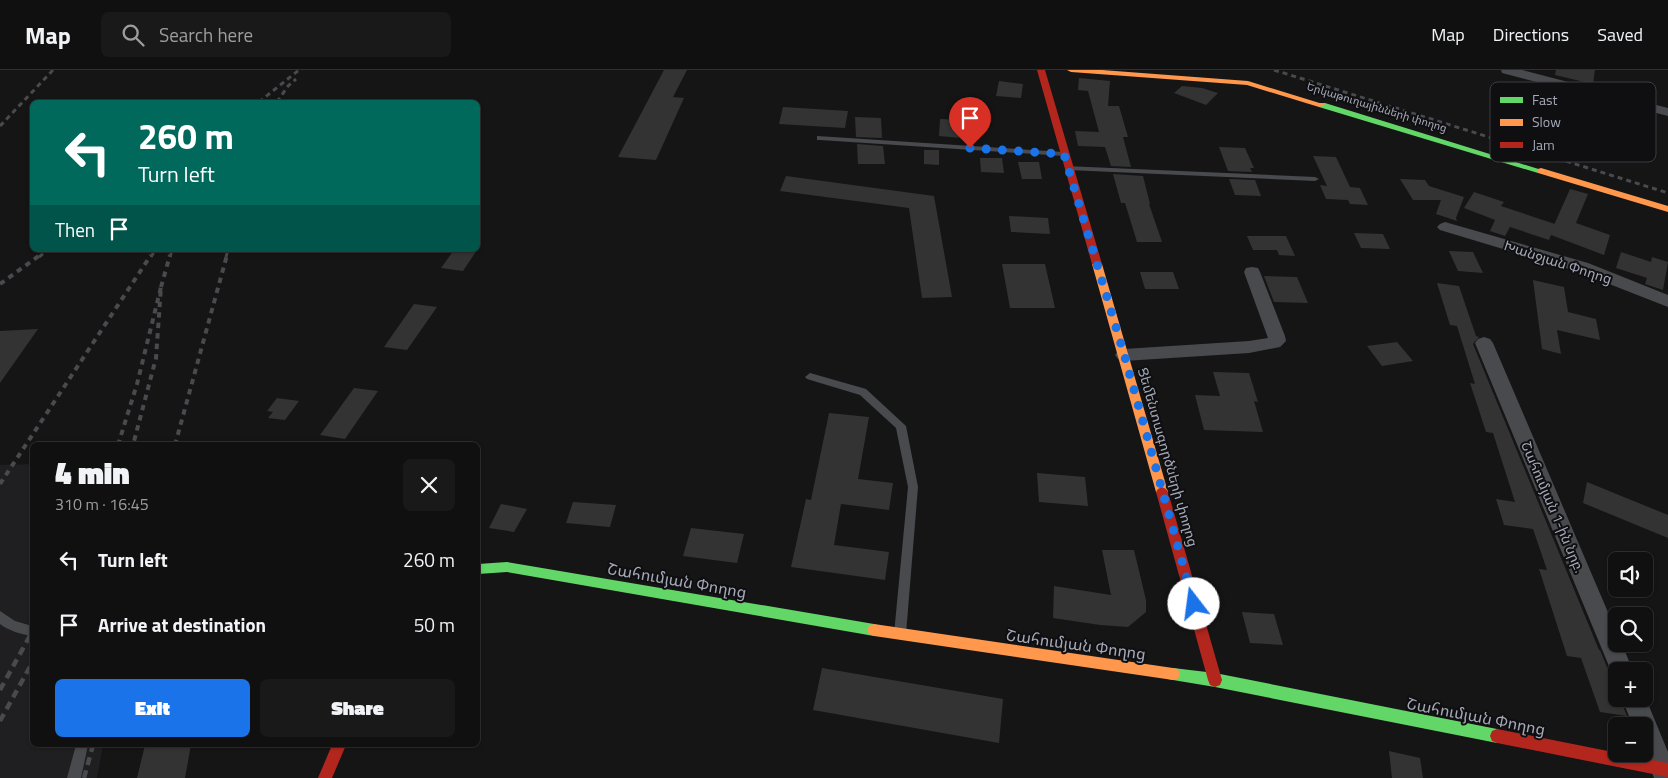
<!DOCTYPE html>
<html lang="en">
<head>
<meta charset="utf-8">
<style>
	:root { --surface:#101010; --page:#191919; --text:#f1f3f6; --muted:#9c9d9f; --line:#303030; --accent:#1a73e8 }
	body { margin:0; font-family:"Titillium Web","Noto Sans Armenian",sans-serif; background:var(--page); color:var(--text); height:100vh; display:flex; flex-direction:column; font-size:19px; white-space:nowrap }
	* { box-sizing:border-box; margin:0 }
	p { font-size:16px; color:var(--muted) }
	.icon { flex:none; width:28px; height:28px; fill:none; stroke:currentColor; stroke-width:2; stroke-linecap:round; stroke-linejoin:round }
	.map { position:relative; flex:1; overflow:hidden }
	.drawer { position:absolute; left:30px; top:372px; width:450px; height:305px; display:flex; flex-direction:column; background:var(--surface); border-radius:8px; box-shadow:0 1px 4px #0004,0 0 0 1px var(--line) }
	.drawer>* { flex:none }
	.guide { position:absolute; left:30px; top:30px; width:450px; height:152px; border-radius:8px; box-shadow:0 1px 4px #0004,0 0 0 1px var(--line); background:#00695c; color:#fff; overflow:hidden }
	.controls { position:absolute; left:1608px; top:482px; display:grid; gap:10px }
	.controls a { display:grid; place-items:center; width:45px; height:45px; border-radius:8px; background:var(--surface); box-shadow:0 1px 4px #0004,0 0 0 1px var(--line); font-size:25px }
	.pin { position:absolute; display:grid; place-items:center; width:42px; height:42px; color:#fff; margin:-51px -21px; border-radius:50% 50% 50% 0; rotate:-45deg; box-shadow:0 0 5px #0007 }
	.pin .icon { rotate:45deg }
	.me { position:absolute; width:55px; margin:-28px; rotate:345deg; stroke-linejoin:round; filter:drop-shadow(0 0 4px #0008) }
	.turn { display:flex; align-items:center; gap:18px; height:105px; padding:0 25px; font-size:22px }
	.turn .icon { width:65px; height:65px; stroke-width:2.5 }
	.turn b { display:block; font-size:35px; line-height:42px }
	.then { display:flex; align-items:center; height:48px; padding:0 25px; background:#0003; gap:10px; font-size:19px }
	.round { display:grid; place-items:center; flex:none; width:52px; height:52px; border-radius:8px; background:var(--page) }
	.head { display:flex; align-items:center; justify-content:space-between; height:85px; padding:0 25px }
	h1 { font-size:30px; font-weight:800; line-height:38px }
	.primary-button { display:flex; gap:10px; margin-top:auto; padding:10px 25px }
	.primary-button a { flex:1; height:58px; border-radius:8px; background:var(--accent); color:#fff; font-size:20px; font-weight:800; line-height:58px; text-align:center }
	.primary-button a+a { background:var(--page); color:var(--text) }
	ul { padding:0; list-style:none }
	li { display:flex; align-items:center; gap:15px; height:65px; padding:0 25px }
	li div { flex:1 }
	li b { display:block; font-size:19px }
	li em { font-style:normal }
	header { display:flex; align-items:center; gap:30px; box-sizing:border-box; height:70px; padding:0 25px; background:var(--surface); border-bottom:1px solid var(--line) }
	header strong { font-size:24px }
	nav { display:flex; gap:28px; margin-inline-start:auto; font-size:18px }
	.search { width:350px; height:45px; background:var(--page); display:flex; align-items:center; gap:12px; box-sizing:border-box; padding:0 18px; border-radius:8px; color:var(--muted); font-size:19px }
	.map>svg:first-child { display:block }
	.built { fill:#1f1f21 }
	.building { fill:#333334 }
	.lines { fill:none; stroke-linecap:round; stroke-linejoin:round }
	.lane { fill:#484a4e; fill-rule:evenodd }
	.street { fill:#484a4e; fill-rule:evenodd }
	.fast { fill:#63d668; fill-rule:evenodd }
	.slow { fill:#ff974d; fill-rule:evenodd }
	.jam { fill:#b3261e; fill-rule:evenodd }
	.rail-far2 { stroke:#484a4d; stroke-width:3; stroke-dasharray:5 4; stroke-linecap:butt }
	.rail-far1 { stroke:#484a4d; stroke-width:4; stroke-dasharray:5.5 5; stroke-linecap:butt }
	.rail { stroke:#484a4d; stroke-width:4.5; stroke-dasharray:8 5.5; stroke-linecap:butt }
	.route { stroke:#1a73e8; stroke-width:9; stroke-dasharray:0 16.2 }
	.labels { text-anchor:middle; stroke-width:4; stroke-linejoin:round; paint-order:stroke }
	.far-street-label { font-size:11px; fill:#a4a8b7; stroke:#0f0f11 }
	.street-label { font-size:14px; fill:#a4a8b7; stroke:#0f0f11 }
	.near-street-label { font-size:16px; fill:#a4a8b7; stroke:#0f0f11 }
	.key { fill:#0f0f11; stroke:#3c3d43; stroke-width:1 }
	.key-label { font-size:14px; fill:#a4a8b7 }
</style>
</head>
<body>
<header>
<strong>Map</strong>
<div class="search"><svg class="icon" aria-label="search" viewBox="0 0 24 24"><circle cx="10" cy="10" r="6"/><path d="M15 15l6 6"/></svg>Search here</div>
<nav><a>Map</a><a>Directions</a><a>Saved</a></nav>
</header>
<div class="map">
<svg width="1668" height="708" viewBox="0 0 1668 708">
	<rect width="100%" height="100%" fill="#151515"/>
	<path class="built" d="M32,394V675H103L97,708H0V395Z"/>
	<path class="building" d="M664,0H687L673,27L684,28L656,90L618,87Z
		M1556,0H1595L1593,14L1555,5Z
		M1079,8L1110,11L1108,36H1119L1128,67H1123L1131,97L1111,96L1105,77L1078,76L1075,61L1099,62L1088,21L1078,20Z
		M999,11L1023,14L1021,28L996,26Z
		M1182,16L1202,18L1218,23L1206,35L1174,23Z
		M783,37L848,41L845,58L779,54Z
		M855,47L881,48L882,68L856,67Z
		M940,49L962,50V68L939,66Z
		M857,74L883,76L885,94H858Z
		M1219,77L1245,78L1254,98H1250L1252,102L1228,101Z
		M924,80H939V95L924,94Z
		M1313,86L1336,87L1350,117L1360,118L1368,135L1350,134L1348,130L1326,129L1320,115L1327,116Z
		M980,88H1002L1004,103L981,102Z
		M1018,92H1039L1042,109H1022Z
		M1113,104L1143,106L1150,134H1149L1162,172H1137L1125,133H1121Z
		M786,106L934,126L952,227L922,228L909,138L780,121Z
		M1229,109L1255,110L1261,126L1235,125Z
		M1400,109L1425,110L1429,116L1464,127L1456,148L1457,151L1436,144L1441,130H1413Z
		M1570,119L1588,124L1576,153L1610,165L1604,185L1551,165L1549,170L1510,157L1505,166L1490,161L1495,150L1464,138L1474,122L1504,132L1501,136L1555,154L1554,155Z
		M1009,146L1048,148L1050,164L1011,162Z
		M1354,163L1383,164L1390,179L1361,178Z
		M1247,166H1286L1295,186L1279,185L1277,180H1253Z
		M454,180H477L463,201L441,198Z
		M1449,181L1473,182L1483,203L1458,201Z
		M1621,182L1651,192L1652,187L1668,192L1663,220L1645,214L1647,208L1616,198Z
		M1002,194H1045L1055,238H1010Z
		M1140,202H1173L1179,219H1145Z
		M1264,206L1297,207L1308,233L1274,232Z
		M1533,210L1564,217L1568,242L1596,249L1600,270L1557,260L1561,284L1542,279Z
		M1437,213L1459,216L1476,266L1479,267L1473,274L1599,580H1600L1609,602L1616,612V629H1620L1627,646L1600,642L1581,588L1567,586L1539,499L1547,500L1533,459L1504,455L1496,429L1515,432L1493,363L1486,362L1470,313L1475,314L1457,256L1450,255Z
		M414,234L437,237L407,280L384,277Z
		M38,259L0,313V261Z
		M1397,272L1413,291L1382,296L1367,276Z
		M1213,302L1249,303L1258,332L1254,331L1263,362L1204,360L1195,325L1220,326Z
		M354,318L378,321L345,369L320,365Z
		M277,328L299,331L285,350L268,348L273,342L267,341Z
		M829,343L869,347L858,409L893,413L889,440L841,434L834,475L889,482L885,510L791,497L806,429L811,430Z
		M1037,403L1085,407L1088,436L1039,432Z
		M1587,412L1668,445V468L1583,433Z
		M573,432L616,435L610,457L566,453Z
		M501,434L527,439L514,462L489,458Z
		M691,458L744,464L737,493L683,486Z
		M1102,480H1134L1146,530V542L1128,557L1100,555L1053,548L1054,516L1111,525Z
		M1242,542L1274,544L1283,575L1250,573Z
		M822,598L1003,629L999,673L813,640Z
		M145,675H191L185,708H137Z
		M1389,681L1420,688L1423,708H1392Z"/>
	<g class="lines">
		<path class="lane" d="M817,66L1064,82L1068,84L1064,86L820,70H817Z
			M1065,96L1315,107L1319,109L1315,111L1068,100H1065Z
			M810,303L866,319L906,356L918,417L906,564L904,568L900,569L896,568L894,564L908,417L896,358L860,325L807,309L805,307Z
			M0,541L15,551L32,556V566C21,564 9,561 0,554Z
			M76,675H88L81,708H67Z"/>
		<path class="street" d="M1501,0H1522L1668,38V46L1502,3Z
			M1445,152L1588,193L1668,225V237L1576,201L1440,160L1437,157L1440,154Z
			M1252,197L1258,198L1260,202L1285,266L1286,271L1280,277L1249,283L1124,291L1118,289L1115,285L1118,281L1124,279L1249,271L1268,268L1244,202L1246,198Z
			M1484,267L1490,269L1493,273L1616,561V574H1622L1633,601H1616V610L1611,601L1475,273L1478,269Z
			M1644,624L1668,682V708H1654L1644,682V656H1633L1622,629H1644Z"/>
		<path class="fast" d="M1319,33H1325L1545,101L1544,103H1538L1319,37Z
			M507,492L874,554L879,556L881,560L879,564L874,566L507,502L478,504V494Z
			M1173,598L1215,603L1497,659L1502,661L1504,666L1502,671L1497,673L1215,617L1173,610L1168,609L1166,604L1168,599Z"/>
		<path class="slow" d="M1067,0H1102L1248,11L1326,35L1319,37L1247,15L1071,2Z
			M1541,98L1668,136V142L1538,103V99Z
			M1097,191L1102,194L1168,422L1166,425L1162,427L1158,425L1156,422L1092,194Z
			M874,554L1173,598L1178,599L1180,604L1178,609L1173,610L874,566L869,564L867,560L869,556Z"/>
		<path class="jam" d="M1037,0H1045L1102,194L1100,196L1097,197L1092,194Z
			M1162,417L1166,419L1168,422L1222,610L1220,615L1215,617L1210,615L1208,610L1156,422L1158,419Z
			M1497,659L1668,693V707L1497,673L1492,671L1490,666L1492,661Z
			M332,675H346L332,708H318Z"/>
		<path class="rail-far2" d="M1274,0L1668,123
			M259,32L299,0
			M277,32L288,16L296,9
			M0,56L53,0
			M39,187L48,180
			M151,187L155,180
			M170,187L172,180
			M226,187L228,180"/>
		<path class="rail-far1" d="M0,214L40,185
			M161,217L170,185
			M118,375L137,314L161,217L156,288L133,375
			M175,375L227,185
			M0,414L151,185"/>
		<path class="rail" d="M0,620L32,562
			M0,651L32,593
			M84,708L93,675"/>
	</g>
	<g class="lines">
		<path class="route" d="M970,78L1064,84L1124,284L1194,534"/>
	</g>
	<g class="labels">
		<g class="far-street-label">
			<text transform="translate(1377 37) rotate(17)" y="4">Երկաթուղայինների փողոց</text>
		</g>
		<g class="street-label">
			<text transform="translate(1558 192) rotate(18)" y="5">Խանջյան Փողոց</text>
			<text transform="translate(1168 387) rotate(74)" y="5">Ցեմենտագործների փողոց</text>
			<text transform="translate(1553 437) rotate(67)" y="5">Շահումյան 1-ին նրբ.</text>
		</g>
		<g class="near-street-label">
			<text transform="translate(677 510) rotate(10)" y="6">Շահումյան Փողոց</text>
			<text transform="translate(1076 574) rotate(8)" y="6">Շահումյան Փողոց</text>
			<text transform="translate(1476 646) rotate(11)" y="6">Շահումյան Փողոց</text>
		</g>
	</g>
	<rect x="1490" y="12" width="166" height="80" rx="8" class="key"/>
	<rect x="1500" y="27" width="23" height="6" fill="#63d668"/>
	<rect x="1500" y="49" width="23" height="7" fill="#ff974d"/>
	<rect x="1500" y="72" width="23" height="6" fill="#b3261e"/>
	<g class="key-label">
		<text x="1532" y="35">Fast</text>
		<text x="1532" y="57">Slow</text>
		<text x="1532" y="80">Jam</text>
	</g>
</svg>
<div class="controls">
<a><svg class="icon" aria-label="sound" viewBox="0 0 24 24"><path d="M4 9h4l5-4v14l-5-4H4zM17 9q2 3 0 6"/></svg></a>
<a><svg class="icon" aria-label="search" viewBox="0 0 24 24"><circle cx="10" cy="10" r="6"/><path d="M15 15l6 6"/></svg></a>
<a>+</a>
<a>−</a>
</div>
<div class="pin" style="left:970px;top:78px;background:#d93025"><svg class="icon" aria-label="arrive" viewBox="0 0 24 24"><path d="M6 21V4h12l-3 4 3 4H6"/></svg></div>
<svg class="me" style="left:1194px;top:534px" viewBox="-20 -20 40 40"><circle r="19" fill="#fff"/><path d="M0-13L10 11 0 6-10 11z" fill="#1a73e8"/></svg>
<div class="guide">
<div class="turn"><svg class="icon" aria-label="left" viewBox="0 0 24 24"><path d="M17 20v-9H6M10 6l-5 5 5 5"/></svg><div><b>260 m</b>Turn left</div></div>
<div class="then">Then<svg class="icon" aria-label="arrive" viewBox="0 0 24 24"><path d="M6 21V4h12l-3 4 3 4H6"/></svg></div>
</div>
<section class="drawer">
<div class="head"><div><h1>4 min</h1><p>310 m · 16:45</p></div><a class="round"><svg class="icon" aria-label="close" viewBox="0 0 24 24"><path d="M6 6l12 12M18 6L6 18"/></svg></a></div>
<ul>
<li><svg class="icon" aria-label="left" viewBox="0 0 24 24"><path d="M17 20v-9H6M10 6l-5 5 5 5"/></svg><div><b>Turn left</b></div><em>260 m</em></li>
<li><svg class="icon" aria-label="arrive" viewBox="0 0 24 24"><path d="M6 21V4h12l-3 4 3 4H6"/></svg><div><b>Arrive at destination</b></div><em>50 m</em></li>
</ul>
<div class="primary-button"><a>Exit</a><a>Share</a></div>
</section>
</div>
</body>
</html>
